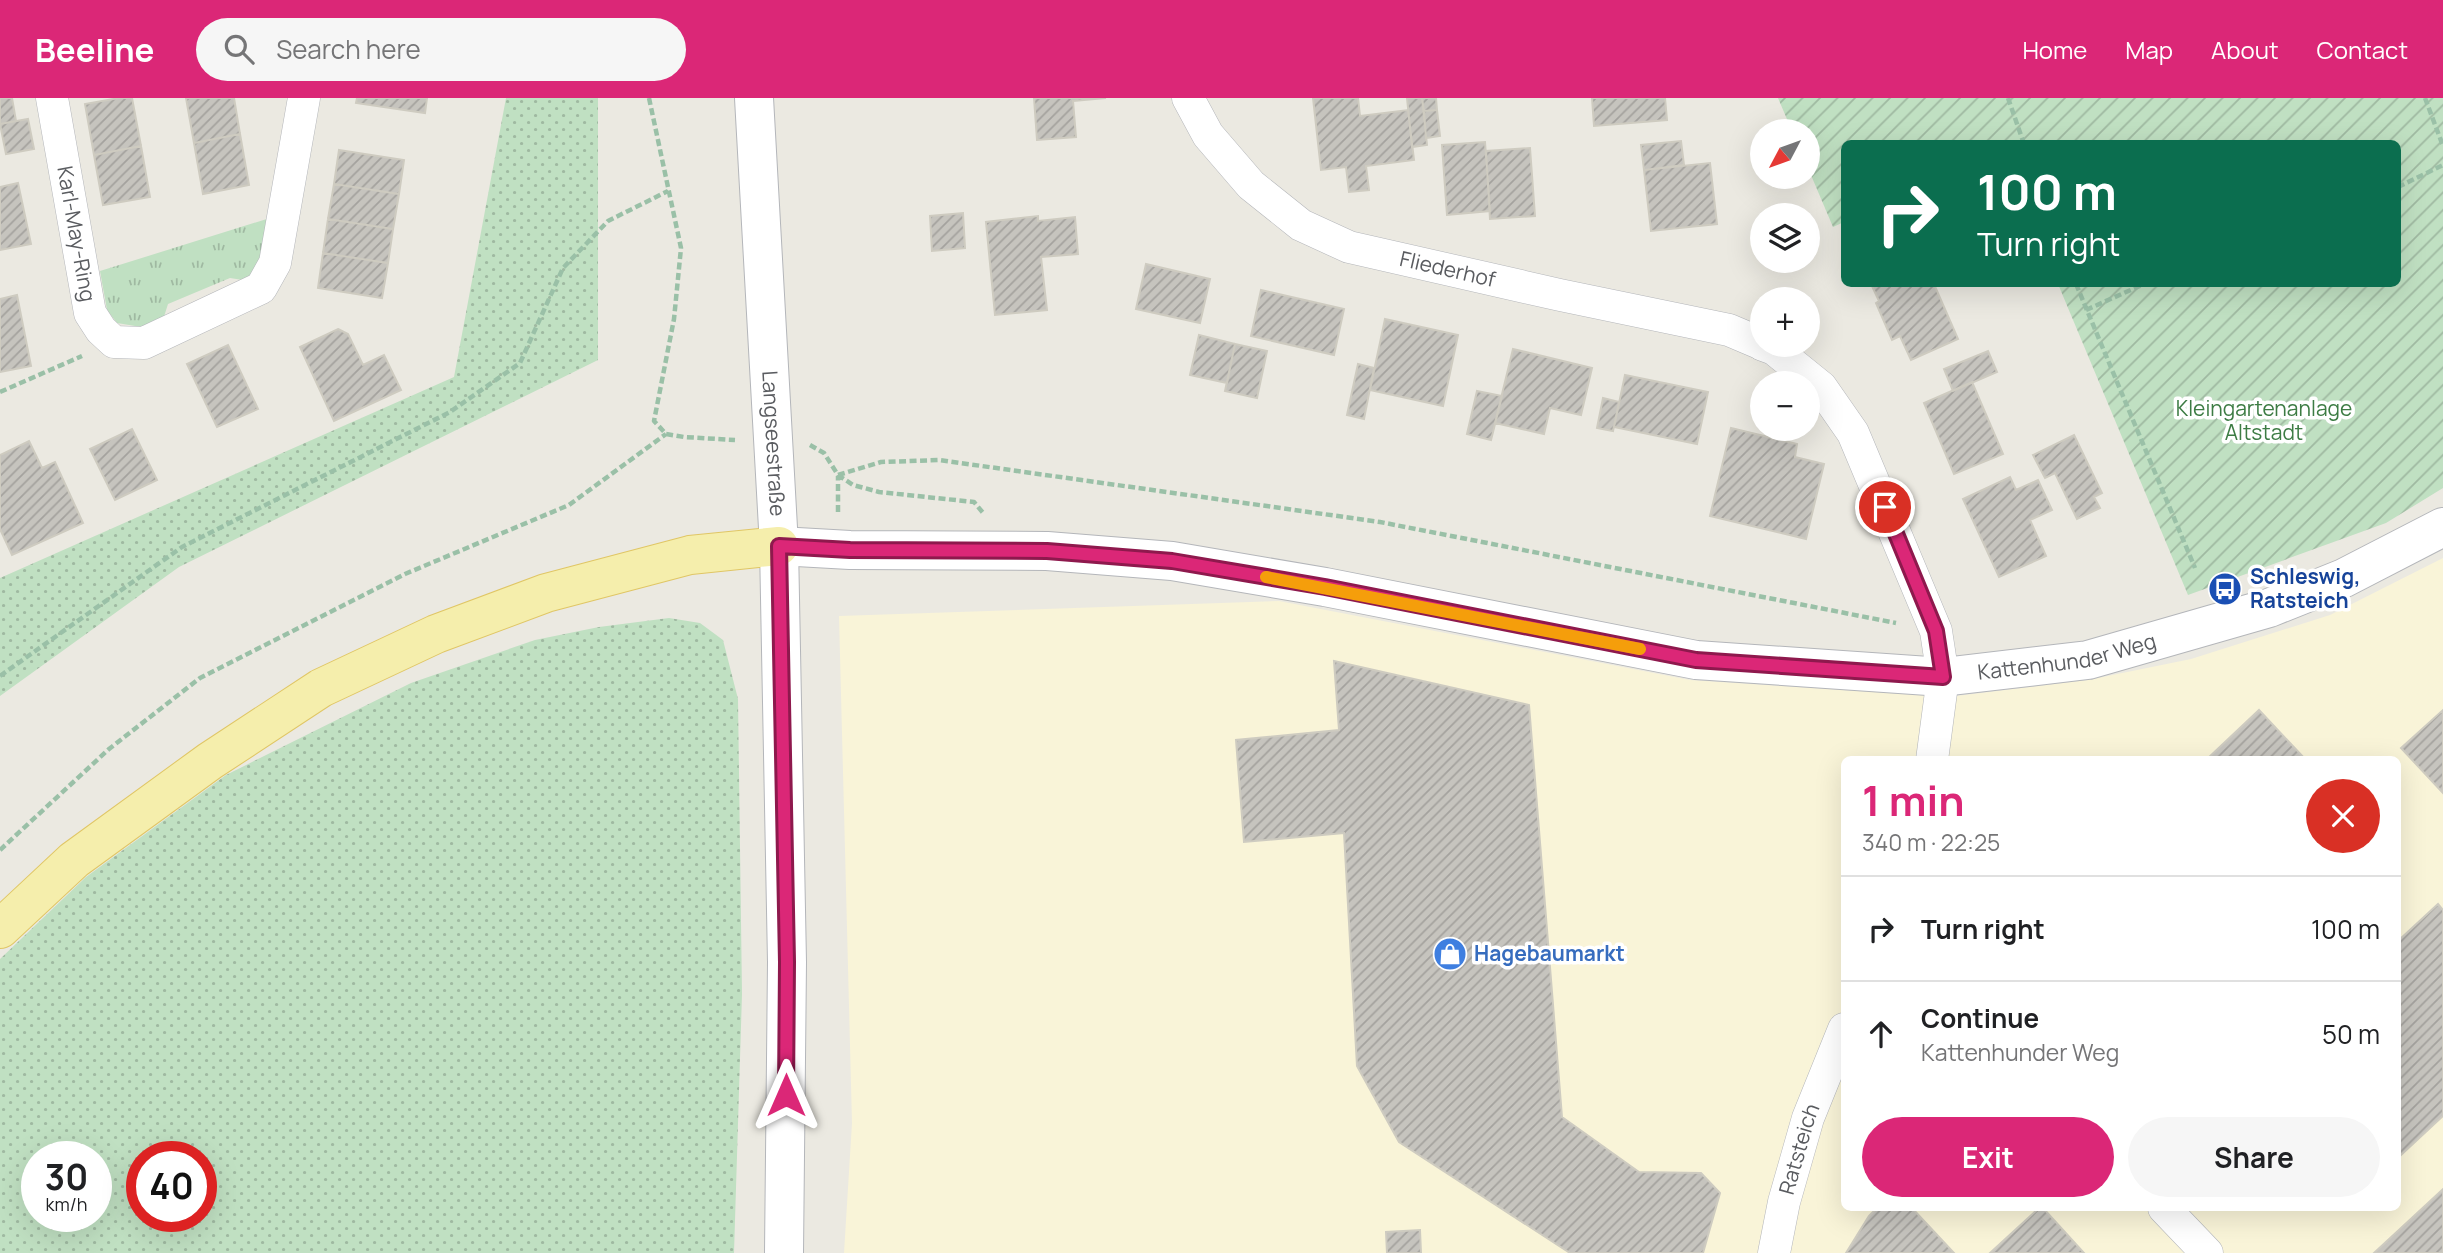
<!DOCTYPE html>
<html lang="en">
<head>
<meta charset="utf-8">
<style>
	:root { --surface:#fff; --page:#f6f6f6; --text:#202124; --muted:#757577; --line:#e0e0e0; --accent:#db2777 }
	body { margin:0; font-family:Manrope,sans-serif; background:var(--page); color:var(--text); height:100vh; display:flex; flex-direction:column; font-size:26px; white-space:nowrap }
	* { box-sizing:border-box; margin:0 }
	p { font-size:23px; color:var(--muted) }
	.icon { flex:none; width:38px; height:38px; fill:none; stroke:currentColor; stroke-width:2; stroke-linecap:round; stroke-linejoin:round }
	.map { position:relative; flex:1; overflow:hidden }
	.panel { position:absolute; left:1841px; top:658px; width:560px; height:455px; display:flex; flex-direction:column; background:var(--surface); border-radius:10px; box-shadow:0 7px 28px #0002 }
	.panel>* { flex:none }
	.top-card { position:absolute; left:1841px; top:42px; width:560px; height:147px; border-radius:10px; box-shadow:0 7px 28px #0002; background:#0b6e4f; color:#fff; overflow:hidden }
	.needle { width:46px; rotate:229deg }
	.buttons { position:absolute; left:1750px; top:21px; display:grid; gap:14px }
	.buttons a { display:grid; place-items:center; width:70px; height:70px; border-radius:50%; background:var(--surface); box-shadow:0 7px 28px #0002; font-size:35px }
	.speed { position:absolute; left:21px; top:1043px; display:flex; gap:14px; font-size:35px; font-weight:700; text-align:center }
	.speed>* { display:grid; place-content:center; width:91px; height:91px; border-radius:50%; background:var(--surface); box-shadow:0 7px 28px #0002; line-height:1 }
	.speed small { font-size:18px; font-weight:400 }
	.speed .limit { border:10px solid #d22; background:#fff; color:#111 }
	.pin { position:absolute; display:grid; place-items:center; width:60px; height:60px; color:#fff; margin:-30px; border:4px solid #fff; border-radius:50%; box-shadow:0 2px 7px #0007 }
	.me { position:absolute; width:77px; margin:-38px; rotate:0deg; stroke-linejoin:round; filter:drop-shadow(0 0 5px #0008) }
	.turn { display:flex; align-items:center; gap:24px; height:147px; padding:0 21px; font-size:32px }
	.turn .icon { width:91px; height:91px; stroke-width:2.5 }
	.turn b { display:block; font-size:49px; line-height:60px }
	.round { display:grid; place-items:center; flex:none; width:74px; height:74px; border-radius:37px; background:var(--page) }
	.overview { display:flex; align-items:center; justify-content:space-between; height:119px; padding:0 21px }
	h1 { font-size:42px; font-weight:700; line-height:52px; color:var(--accent) }
	.button { display:flex; gap:14px; margin-top:auto; padding:14px 21px }
	.button a { flex:1; height:80px; border-radius:42px; background:var(--accent); color:#fff; font-size:28px; font-weight:700; line-height:80px; text-align:center }
	.button a+a { background:var(--page); color:var(--text) }
	ul { padding:0; list-style:none }
	li { display:flex; align-items:center; gap:21px; height:105px; padding:0 21px; border-top:2px solid var(--line) }
	li div { flex:1 }
	li b { display:block; font-size:26px }
	li em { font-style:normal }
	header { display:flex; align-items:center; gap:42px; box-sizing:border-box; height:98px; padding:0 35px; background:var(--accent); color:#fff }
	header strong { font-size:33px }
	nav { display:flex; gap:38px; margin-inline-start:auto; font-size:24px }
	.search { width:490px; height:63px; background:var(--page); display:flex; align-items:center; gap:18px; box-sizing:border-box; padding:0 24px; border-radius:38px; color:var(--muted); font-size:26px }
	.map>svg:first-child { display:block }
	.commercial { fill:#f9f4d8; fill-rule:evenodd }
	.grass { fill:url(#grass-dots); fill-rule:evenodd }
	.park { fill:url(#park-tufts) }
	.garden { fill:url(#garden-furrows) }
	.building { fill:url(#building-hatch); stroke:#cecbc0; stroke-width:2 }
	.lines { fill:none; stroke-linecap:round; stroke-linejoin:round }
	.minor-casing { stroke:#b4b6ba; stroke-width:33 }
	.tertiary-casing { stroke:#b4b6ba; stroke-width:40 }
	.primary-casing { stroke:#e0c665; stroke-width:40 }
	.path { stroke:#9ac0a7; stroke-width:4.5; stroke-dasharray:7 3.5; stroke-linecap:butt }
	.minor { stroke:#fff; stroke-width:32 }
	.tertiary { stroke:#fff; stroke-width:38 }
	.primary { stroke:#f5eeac; stroke-width:38 }
	.route-casing { stroke:#8e194d; stroke-width:18 }
	.route { stroke:#db2777; stroke-width:12 }
	.slow { stroke:#f59e0b; stroke-width:12 }
	.labels { text-anchor:middle; stroke-width:7; stroke-linejoin:round; paint-order:stroke }
	.street-label { font-size:21px; fill:#5a5c60; stroke:#fff }
	.park-label { font-size:21px; fill:#3d7c44; stroke:#fff }
	.transit-label { font-size:21px; font-weight:bold; fill:#164399; stroke:#fff; text-anchor:start }
	.shop-label { font-size:21px; font-weight:bold; fill:#366cbe; stroke:#fff; text-anchor:start }
</style>
</head>
<body>
<header>
<strong>Beeline</strong>
<div class="search"><svg class="icon" aria-label="search" viewBox="0 0 24 24"><circle cx="10" cy="10" r="6"/><path d="M15 15l6 6"/></svg>Search here</div>
<nav><a>Home</a><a>Map</a><a>About</a><a>Contact</a></nav>
</header>
<div class="map">
<svg width="2443" height="1155" viewBox="0 0 2443 1155">
	<defs>
		<pattern id="grass-dots" width="8" height="8" patternUnits="userSpaceOnUse" patternTransform="scale(1.75)"><rect width="8" height="8" fill="#c0e0c2"/><path d="M2 2h.1M6 6h.1" fill="none" stroke="#9fb9a1" stroke-width="1.8" stroke-linecap="round"/></pattern>
		<pattern id="park-tufts" width="24" height="20" patternUnits="userSpaceOnUse" patternTransform="scale(1.75)"><rect width="24" height="20" fill="#c0e0c2"/><path d="M3 7l-1-3M5 7V3M7 7l1-3M15 17l-1-3M17 17v-4M19 17l1-3" fill="none" stroke="#9fb9a1"/></pattern>
		<pattern id="garden-furrows" width="10" height="10" patternUnits="userSpaceOnUse" patternTransform="scale(1.75)"><rect width="10" height="10" fill="#c0e0c2"/><path d="M-1 1l2-2M0 10L10 0M9 11l2-2" fill="none" stroke="#9fb9a1"/></pattern>
		<pattern id="building-hatch" width="6" height="6" patternUnits="userSpaceOnUse" patternTransform="scale(1.75)"><rect width="6" height="6" fill="#c6c4be"/><path d="M-1 1l2-2M0 6l6-6M5 7l2-2" fill="none" stroke="#a4a29e"/></pattern>
	</defs>
	<rect width="100%" height="100%" fill="#ebe9e1"/>
	<path class="commercial" d="M2443,460V1155H844L852,1025L839,518L1279,503L1690,582L1948,599L2088,582L2191,561L2330,517ZM1844,662H2398V1110H1844Z"/>
	<path class="grass" d="M506,0H598V262L179,469L0,598V480L454,279Z
		M669,520L700,525L723,542L738,601L742,896L734,1155H0V861L86,779L226,677L411,585L535,542L599,529ZM37,1059H96V1118H37ZM142,1059H201V1118H142Z"/>
	<path class="park" d="M270,120L263,157L249,183L230,180L168,206L162,225L141,229L117,225L107,212L100,173Z"/>
	<path class="garden" d="M1778,0H2443V390L2386,425L2188,497L2058,186H2398V46H1844V124L1833,129L1808,70V33H1792Z"/>
	<path class="building" d="M0,0H12L16,23L0,26Z
		M119,0H132L141,48L94,57L85,6Z
		M186,0H234L240,36L194,45Z
		M357,0H427L425,15L356,5Z
		M1034,0H1106L1073,3L1076,39L1037,42Z
		M1313,0H1358L1360,18L1408,12L1414,62L1366,68L1369,92L1349,94L1346,69L1321,72Z
		M1407,0H1422L1427,47L1412,49Z
		M1422,0H1436L1437,12L1424,13Z
		M1592,0H1665L1667,22L1594,28Z
		M1437,12L1440,38L1426,40L1424,13Z
		M28,21L34,51L6,56L0,26Z
		M240,36L249,87L203,96L194,45Z
		M1681,43L1684,67L1644,72L1641,47Z
		M1485,44L1490,113L1447,117L1442,47Z
		M141,48L150,99L103,107L94,57Z
		M1530,50L1535,118L1490,121L1486,53Z
		M339,52L404,62L399,96L334,86Z
		M1710,65L1717,126L1651,133L1644,72Z
		M18,85L31,146L0,152V89Z
		M334,86L399,96L393,131L328,121Z
		M963,115L965,150L932,153L930,118Z
		M1038,118V123L1075,119L1078,156L1041,159L1047,212L995,217L986,124Z
		M328,121L393,131L388,165L323,155Z
		M323,155L388,165L382,200L318,190Z
		M1146,166L1210,181L1200,225L1136,211Z
		M1871,186H1934L1958,241L1911,262L1900,238L1892,242L1876,205L1879,203Z
		M1261,192L1344,211L1334,257L1251,238Z
		M17,197L31,268L0,274V201Z
		M1385,221L1458,237L1443,308L1370,292Z
		M338,231L348,236L363,267L384,257L401,292L334,323L300,249Z
		M1199,237L1235,246L1227,285L1190,277Z
		M1235,246L1267,253L1257,300L1225,293Z
		M228,247L258,311L217,329L187,266Z
		M1513,251L1592,270L1581,317L1550,310L1544,336L1495,325Z
		M1988,253L1997,274L1953,293L1944,271Z
		M1358,266L1374,270L1364,321L1347,317Z
		M1625,277L1708,294L1697,346L1614,329Z
		M1972,284L2003,356L1954,376L1924,305Z
		M1477,293L1502,298L1491,342L1467,336Z
		M1603,300L1619,304L1613,333L1597,330Z
		M1731,330L1797,346L1795,359L1824,366L1806,441L1710,418Z
		M132,331L157,382L115,402L90,351Z
		M2074,337L2102,395L2094,399L2100,410L2077,421L2055,375L2045,380L2033,357Z
		M29,343L42,370L55,364L83,425L12,457L0,431V357Z
		M2010,379L2016,392L2038,382L2052,412L2030,422L2046,458L1999,479L1963,401Z
		M1334,563L1529,607L1562,1019L1639,1074L1701,1075L1720,1095L1703,1155H1570L1399,1044L1357,968L1344,735L1244,744L1236,642L1339,632Z
		M2259,612L2306,662H2206Z
		M2443,612V695L2401,650Z
		M2438,806L2443,812V1018L2401,1057L2398,1053V843Z
		M2443,1091V1155H2374Z
		M1877,1110H1912L1954,1155H1846L1869,1118Z
		M2039,1110H2043L2084,1155H1990Z
		M1420,1132L1421,1155H1387L1386,1134Z"/>
	<g class="lines">
		<defs>
			<g id="minor">
				<path id="s1" d="M52,0L90,215L101,232L114,244L144,245L261,190L275,165L304,0"/>
				<path id="s2" d="M1188,0L1208,37L1251,87L1301,127L1349,149L1560,197L1729,232L1762,246"/>
				<path d="M1763,247L1774,251L1821,289L1853,335L1936,533L1943,579L1932,662"/>
				<path d="M2164,1110L2207,1155"/>
				<path id="s3" d="M1774,1155L1784,1104L1808,1020L1844,931"/>
			</g>
			<g id="tertiary">
				<path id="s4" d="M754,0L779,448L787,864L784,1155"/>
				<path id="s5" d="M779,448L850,452L1047,453L1172,463L1325,489L1696,562L1943,579L2088,562L2269,510L2344,480L2443,429"/>
			</g>
			<path id="primary" d="M0,831L74,762L210,663L321,590L436,536L546,495L690,457L779,448"/>
		</defs>
		<use href="#minor" class="minor-casing"/>
		<use href="#tertiary" class="tertiary-casing"/>
		<use href="#primary" class="primary-casing"/>
		<path class="path" d="M649,0L681,150L674,221L654,323L666,336L684,339L735,342
			M2008,0L2024,46
			M2425,0L2443,48
			M2398,89L2443,67
			M2076,186L2195,470
			M2086,212L2144,186
			M0,294L82,258
			M810,347L824,355L838,377L853,387L879,394L974,404L984,416
			M838,377L881,364L939,362L1380,424L1896,525
			M838,414V378
			M0,578L182,449L450,314L520,265L563,170L608,123L668,93
			M0,752L109,651L200,580L405,476L569,407L666,336"/>
		<use href="#minor" class="minor"/>
		<use href="#tertiary" class="tertiary"/>
		<use href="#primary" class="primary"/>
	</g>
	<g class="lines">
		<defs>
			<path id="route" d="M786,997L787,864L779,448L850,452L1047,453L1172,463L1325,489L1696,562L1943,579L1936,533L1885,409"/>
		</defs>
		<use href="#route" class="route-casing"/>
		<use href="#route" class="route"/>
		<path class="slow" d="M1266,479L1640,551"/>
	</g>
	<defs>
		<symbol id="bus-disc" viewBox="-11 -11 22 22"><circle r="9.5" fill="#1a4fb4" stroke="#fff"/><path d="M-5-6H5V4H4V6H2V4H-2V6H-4V4H-5ZM-3.5-4V0h7V-4ZM-3.5 1.2v1.5H-2V1.2ZM2 1.2v1.5H3.5V1.2Z" fill="#fff"/></symbol>
		<symbol id="shop-disc" viewBox="-11 -11 22 22"><circle r="9.5" fill="#3f7fe0" stroke="#fff"/><path d="M-5-2.5h2.3a2.7 3.5 0 0 1 5.4 0H5L5.5 6h-11ZM-1.5-2.5h3a1.5 2.3 0 0 0-3 0Z" fill="#fff"/></symbol>
	</defs>
	<g fill-rule="evenodd">
		<use href="#bus-disc" x="2206" y="472" width="38" height="38"/>
		<use href="#shop-disc" x="1431" y="837" width="38" height="38"/>
	</g>
	<g class="labels">
		<g class="street-label">
			<text dy="7" stroke="none"><textPath href="#s1" startOffset="138">Karl-May-Ring</textPath></text>
			<text dy="7" stroke="none"><textPath href="#s2" startOffset="326">Fliederhof</textPath></text>
			<text dy="7" stroke="none"><textPath href="#s4" startOffset="346">Langseestraße</textPath></text>
			<text dy="7" stroke="none"><textPath href="#s5" startOffset="1300">Kattenhunder Weg</textPath></text>
			<text dy="7" stroke="none"><textPath href="#s3" startOffset="107">Ratsteich</textPath></text>
		</g>
		<g class="park-label">
			<text x="2264" y="318">Kleingartenanlage<tspan x="2264" dy="24">Altstadt</tspan></text>
		</g>
		<g class="transit-label">
			<text x="2250" y="486">Schleswig,<tspan x="2250" dy="24">Ratsteich</tspan></text>
		</g>
		<g class="shop-label">
			<text x="1474" y="863">Hagebaumarkt</text>
		</g>
	</g>
</svg>
<div class="buttons">
<a><svg class="needle" viewBox="-14 -14 28 28"><path d="M0-13l5 13h-10z" fill="#e53935"/><path d="M0 13l5-13h-10z" fill="#757577"/></svg></a>
<a><svg class="icon" aria-label="layers" viewBox="0 0 24 24"><path d="M12 4l9 5-9 5-9-5zM3 14l9 5 9-5"/></svg></a>
<a>+</a>
<a>−</a>
</div>
<div class="speed"><div>30<small>km/h</small></div><div class="limit">40</div></div>
<div class="pin" style="left:1885px;top:409px;background:#d93025"><svg class="icon" aria-label="arrive" viewBox="0 0 24 24"><path d="M6 21V4h12l-3 4 3 4H6"/></svg></div>
<svg class="me" style="left:786px;top:997px" viewBox="-20 -20 40 40"><path d="M0-17L14 15 0 8-14 15z" fill="#db2777" stroke="#fff" stroke-width="4"/></svg>
<div class="top-card">
<div class="turn"><svg class="icon" aria-label="right" viewBox="0 0 24 24"><path d="M7 20v-9h11M14 6l5 5-5 5"/></svg><div><b>100 m</b>Turn right</div></div>
</div>
<section class="panel">
<div class="overview"><div><h1>1 min</h1><p>340 m · 22:25</p></div><a class="round" style="background:#d93025;color:#fff"><svg class="icon" aria-label="close" viewBox="0 0 24 24"><path d="M6 6l12 12M18 6L6 18"/></svg></a></div>
<ul>
<li><svg class="icon" aria-label="right" viewBox="0 0 24 24"><path d="M7 20v-9h11M14 6l5 5-5 5"/></svg><div><b>Turn right</b></div><em>100 m</em></li>
<li><svg class="icon" aria-label="ahead" viewBox="0 0 24 24"><path d="M12 20V5M6 11l6-6 6 6"/></svg><div><b>Continue</b><p>Kattenhunder Weg</p></div><em>50 m</em></li>
</ul>
<div class="button"><a>Exit</a><a>Share</a></div>
</section>
</div>
</body>
</html>
